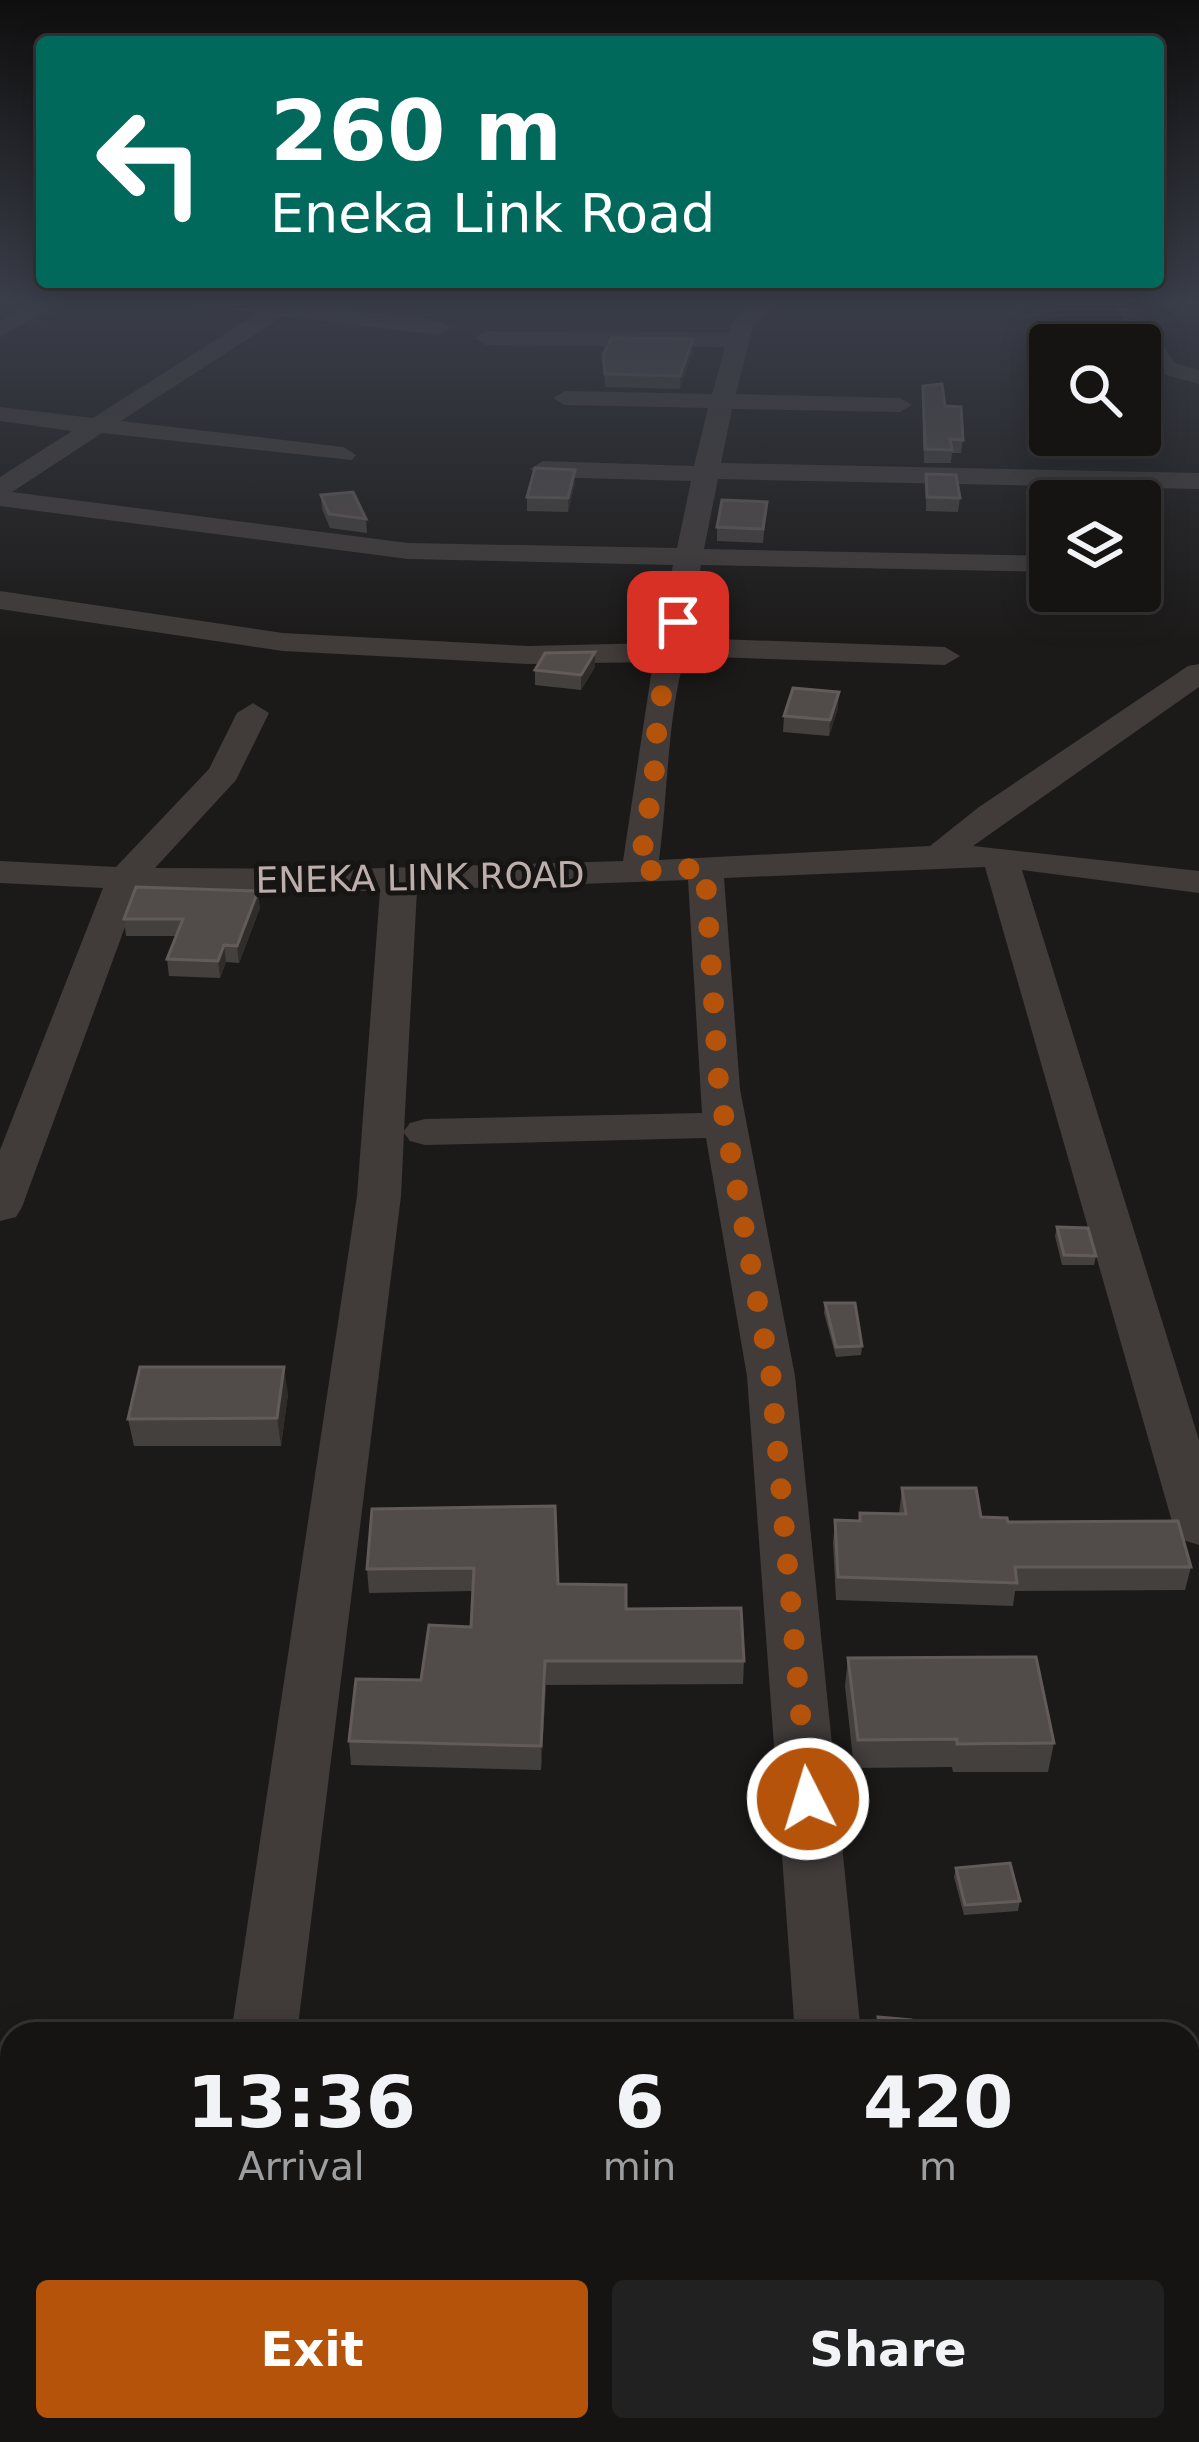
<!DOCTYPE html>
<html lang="en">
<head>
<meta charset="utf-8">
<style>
	:root { --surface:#151413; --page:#222121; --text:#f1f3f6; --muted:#9d9ea0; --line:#343333; --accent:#b45309 }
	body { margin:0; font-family:"DejaVu Sans",sans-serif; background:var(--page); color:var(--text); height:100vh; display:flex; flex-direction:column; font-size:45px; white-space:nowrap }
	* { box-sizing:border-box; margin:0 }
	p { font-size:39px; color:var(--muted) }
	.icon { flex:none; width:66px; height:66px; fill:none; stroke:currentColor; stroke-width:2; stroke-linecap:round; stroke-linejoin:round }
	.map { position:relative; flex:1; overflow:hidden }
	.drawer { position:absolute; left:0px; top:2022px; width:1200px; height:420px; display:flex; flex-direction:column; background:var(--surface); border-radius:36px 36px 0 0; box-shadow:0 6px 30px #0003,0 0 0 3px var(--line) }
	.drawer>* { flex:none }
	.guide { position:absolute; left:36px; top:36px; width:1128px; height:252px; border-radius:12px; box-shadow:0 6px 30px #0003,0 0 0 3px var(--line); background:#00695c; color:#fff; overflow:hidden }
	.tools { position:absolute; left:1029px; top:324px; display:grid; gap:24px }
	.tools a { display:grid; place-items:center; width:132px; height:132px; border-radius:12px; background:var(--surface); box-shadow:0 6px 30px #0003,0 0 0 3px var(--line); font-size:60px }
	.pin { position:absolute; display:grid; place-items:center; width:102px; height:102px; color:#fff; margin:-51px; border-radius:24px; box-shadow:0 6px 18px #0006 }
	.me { position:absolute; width:132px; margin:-66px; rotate:355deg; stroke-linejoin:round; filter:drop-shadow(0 0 9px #0008) }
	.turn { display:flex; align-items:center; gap:42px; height:252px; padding:0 36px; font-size:54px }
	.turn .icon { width:156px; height:156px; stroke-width:2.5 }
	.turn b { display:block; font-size:84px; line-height:102px }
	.eta { display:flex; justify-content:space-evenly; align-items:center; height:204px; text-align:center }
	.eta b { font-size:72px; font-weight:600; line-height:84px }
	.action { display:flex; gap:24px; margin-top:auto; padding:24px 36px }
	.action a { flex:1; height:138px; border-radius:12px; background:var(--accent); color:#fff; font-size:48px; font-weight:600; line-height:138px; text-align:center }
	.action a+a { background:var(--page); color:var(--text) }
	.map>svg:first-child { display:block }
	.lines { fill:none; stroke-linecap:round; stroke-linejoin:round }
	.minor { fill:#413c3a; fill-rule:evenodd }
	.wall { fill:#44403e }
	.shaded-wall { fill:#2f2c2a }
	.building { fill:#514c4a; stroke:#625b59; stroke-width:3 }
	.route { stroke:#b45309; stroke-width:21; stroke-dasharray:0 37.8 }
	.labels { text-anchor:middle; stroke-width:10; stroke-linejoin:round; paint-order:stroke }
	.street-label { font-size:36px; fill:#bcaeaa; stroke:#171514 }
</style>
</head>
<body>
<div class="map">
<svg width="1199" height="2442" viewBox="0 0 1199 2442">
	<rect width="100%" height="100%" fill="#1c1a19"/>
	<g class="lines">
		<path class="minor" d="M38,300H65L0,337V321Z
			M188,300H257L439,321L450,328L439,335L283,316L121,421L343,447L356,455L352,460L102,433L12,492L408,543L677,548L691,481L543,477L530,469L543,461L694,466L708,408L565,405L553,398L565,391L712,394L725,347L486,345L475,338L486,331L729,333L735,318L754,300H777L753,325L736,394L900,398L912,405L900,412L732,409L721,463L1199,473V489L718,479L704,549L1050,556V572L701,565L688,638L945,647L960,656L945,665L685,656C667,718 668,795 659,860L930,846L979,807L1188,666L1199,664V687L973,846L1199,871V893L1022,870L1199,1440V1545L1180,1539L1173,1525L985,867L724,878L740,1089L795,1376L861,2034H795L747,1376L706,1138L425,1145L410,1141L404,1133L401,1196L297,2034H231L357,1196L380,891L139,889L22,1207L16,1217L0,1221V1150L103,888L0,883V861L116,867L209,769L237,713L253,703L269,713L236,780L155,868L352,869L623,861L653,662L528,664L283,651L0,609V591L283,633L528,646L657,643L673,565L408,559L0,506V477L72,431L0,421V407L93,418L258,313L198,306ZM688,880L702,1113L425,1119L410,1123L404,1131L417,890Z
			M1110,300H1131L1175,363L1199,370V384L1159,373Z
			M0,2322H12V2396H0Z
			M1199,2324V2398L1188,2399V2325Z
			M176,2430H252L251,2442H175Z
			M825,2430H901L902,2442H826Z"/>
	</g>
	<path class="wall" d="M693,351L680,389L605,387L603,354Z
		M923,386L945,406L963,440L961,453H952L951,463H924Z
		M575,470V483L568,512L527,511V497Z
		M926,474L960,498L958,512L926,511Z
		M321,495L366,519L367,533L330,528L322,509Z
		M767,502L763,543L717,541V527Z
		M595,667L581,690L535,685V670Z
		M838,708L829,736L783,732L784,716Z
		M260,908L239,963L226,962L220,978L169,976L167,959L176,936H126L124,919Z
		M1057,1227L1096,1256L1094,1265H1062L1055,1236Z
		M825,1303L862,1346L861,1355L836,1357L824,1313Z
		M288,1394L281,1446H134L128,1419Z
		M902,1488L981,1517L1008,1522L1191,1567L1185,1590L1015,1591L1013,1606L836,1600L833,1543L835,1520L860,1521L899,1514Z
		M372,1509L558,1584L626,1609L744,1661L743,1684L546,1685L541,1770L351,1765L349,1741L421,1680L471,1627L472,1591L369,1593L367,1569Z
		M848,1658L1054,1743L1048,1772H953L952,1767L854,1768L845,1686Z
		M956,1868L1020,1901L1018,1911L964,1915L954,1877Z
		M438,2430H546V2442H438Z"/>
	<path class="shaded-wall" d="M693,339V351L680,389V376Z
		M575,470V483L568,512V498Z
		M595,652V667L581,690V675Z
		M839,692L838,708L829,736L830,720Z
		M258,891L260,908L239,963L237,946Z
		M224,945L226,962L220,978L218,961Z
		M284,1367L288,1394L281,1446L277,1418Z
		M545,1661L546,1685L541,1770V1746Z
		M6,2186L12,2202V2227L0,2299V2222Z"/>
	<path class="building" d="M612,338L693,339L680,376L605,374L603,354Z
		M942,384L945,406L961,407L963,440L950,439L952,450L925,449L923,386Z
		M535,468L575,470L568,498L527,497Z
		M926,474L956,475L960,498L927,497Z
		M353,492L366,519L329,514L321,495Z
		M722,500L767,502L763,529L717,527Z
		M595,652L581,675L535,670L545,653Z
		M793,688L839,692L830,720L784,716Z
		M136,887L258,891L237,946L224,945L218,961L167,959L183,919H124Z
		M1057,1227L1088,1228L1096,1256L1064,1255Z
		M825,1303H855L862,1346L836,1347Z
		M140,1367H284L277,1418L128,1419Z
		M902,1488H976L981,1517L1007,1518L1008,1522L1178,1521L1191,1567H1015L1017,1583L838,1577L835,1520L860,1521V1513L906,1514Z
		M555,1506L558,1584L626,1585V1609L741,1608L744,1661H545L541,1746L349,1741L356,1679L421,1680L429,1625L471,1627L474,1568L367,1569L372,1509Z
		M1036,1657L1054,1743L957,1744V1739L858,1740L848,1658Z
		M1010,1863L1020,1901L965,1905L956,1868Z
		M878,2017L911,2020L912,2034H879Z
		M12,2109V2186H6L0,2222V2110Z
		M438,2430H531V2442H438Z"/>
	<linearGradient id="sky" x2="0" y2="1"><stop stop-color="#0f0e0e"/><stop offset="0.47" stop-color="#3a3e49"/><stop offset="1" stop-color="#3a3e49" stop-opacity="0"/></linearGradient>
	<rect width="1199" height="642" fill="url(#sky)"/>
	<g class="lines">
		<path class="route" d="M678,622L658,711L654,777L639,871L705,868L719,1089L771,1376L808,1799"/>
	</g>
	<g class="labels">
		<g class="street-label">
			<text transform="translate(420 877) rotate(-1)" y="13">ENEKA LINK ROAD</text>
		</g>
	</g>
</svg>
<div class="tools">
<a><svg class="icon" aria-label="search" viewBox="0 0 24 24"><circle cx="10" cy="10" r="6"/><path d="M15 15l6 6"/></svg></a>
<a><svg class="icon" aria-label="layers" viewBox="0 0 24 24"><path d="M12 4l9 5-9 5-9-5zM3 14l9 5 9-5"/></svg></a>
</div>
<div class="pin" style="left:678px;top:622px;background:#d93025"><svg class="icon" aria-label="arrive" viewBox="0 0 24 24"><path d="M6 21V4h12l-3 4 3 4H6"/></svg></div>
<svg class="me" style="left:808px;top:1799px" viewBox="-20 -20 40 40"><circle r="17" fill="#b45309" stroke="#fff" stroke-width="3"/><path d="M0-11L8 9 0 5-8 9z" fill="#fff"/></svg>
<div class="guide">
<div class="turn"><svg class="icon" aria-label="left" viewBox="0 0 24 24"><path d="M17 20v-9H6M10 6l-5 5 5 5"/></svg><div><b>260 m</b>Eneka Link Road</div></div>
</div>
<section class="drawer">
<div class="eta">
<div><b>13:36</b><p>Arrival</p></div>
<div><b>6</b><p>min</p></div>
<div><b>420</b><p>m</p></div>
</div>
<div class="action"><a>Exit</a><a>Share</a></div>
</section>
</div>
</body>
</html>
